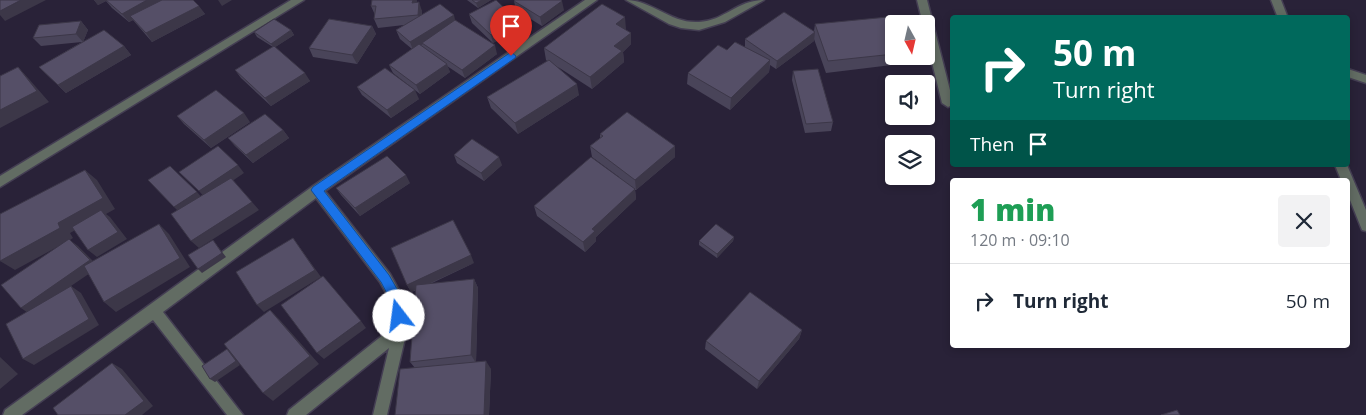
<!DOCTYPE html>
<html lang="en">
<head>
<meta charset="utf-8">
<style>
	:root { --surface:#fff; --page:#f2f2f3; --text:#1f2937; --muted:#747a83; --line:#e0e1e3 }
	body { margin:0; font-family:"Open Sans",sans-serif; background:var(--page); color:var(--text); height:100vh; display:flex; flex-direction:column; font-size:19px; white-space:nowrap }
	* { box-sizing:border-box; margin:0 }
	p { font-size:16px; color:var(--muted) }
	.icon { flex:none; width:28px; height:28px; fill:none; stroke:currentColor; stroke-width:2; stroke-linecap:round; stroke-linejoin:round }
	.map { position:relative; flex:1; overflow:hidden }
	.sheet { position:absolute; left:950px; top:178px; width:400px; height:170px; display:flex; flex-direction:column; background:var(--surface); border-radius:5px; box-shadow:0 2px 8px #0003 }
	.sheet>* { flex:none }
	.top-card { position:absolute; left:950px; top:15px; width:400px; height:152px; border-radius:5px; box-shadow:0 2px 8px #0003; background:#00695c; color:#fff; overflow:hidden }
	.needle { width:32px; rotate:172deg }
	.buttons { position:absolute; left:885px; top:15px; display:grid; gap:10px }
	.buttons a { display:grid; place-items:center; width:50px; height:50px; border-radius:5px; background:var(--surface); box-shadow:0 2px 8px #0003; font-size:25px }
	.pin { position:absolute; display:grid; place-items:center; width:42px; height:42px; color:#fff; margin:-51px -21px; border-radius:50% 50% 50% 0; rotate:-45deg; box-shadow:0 0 5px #0007 }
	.pin .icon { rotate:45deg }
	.me { position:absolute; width:55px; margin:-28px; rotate:345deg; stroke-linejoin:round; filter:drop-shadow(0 0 4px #0008) }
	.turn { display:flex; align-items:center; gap:18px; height:105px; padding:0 20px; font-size:22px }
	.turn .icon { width:65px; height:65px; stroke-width:2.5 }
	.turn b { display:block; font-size:35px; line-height:42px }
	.then { display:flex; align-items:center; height:48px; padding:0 20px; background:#0003; gap:10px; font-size:19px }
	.round { display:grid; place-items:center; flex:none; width:52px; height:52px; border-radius:5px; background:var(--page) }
	.summary { display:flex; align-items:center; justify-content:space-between; height:85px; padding:0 20px }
	h1 { font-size:30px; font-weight:800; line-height:38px; color:#1e9e55 }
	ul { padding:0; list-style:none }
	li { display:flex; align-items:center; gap:15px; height:75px; padding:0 20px; border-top:1px solid var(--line) }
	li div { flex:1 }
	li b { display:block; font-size:19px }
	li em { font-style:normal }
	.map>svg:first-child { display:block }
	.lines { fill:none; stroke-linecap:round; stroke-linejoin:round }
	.minor-casing { stroke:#443e53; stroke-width:3 }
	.minor { fill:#626c63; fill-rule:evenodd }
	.wall { fill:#494459 }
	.shaded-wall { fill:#3c3748 }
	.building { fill:#554f67; stroke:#3c3748 }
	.route { fill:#1a73e8; stroke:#114b97 }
</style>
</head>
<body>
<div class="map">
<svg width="1366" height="415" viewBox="0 0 1366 415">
	<rect width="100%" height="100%" fill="#292238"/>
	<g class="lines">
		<defs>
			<path id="minor" d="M291,0H304L0,187V176Z
				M585,0H597L325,191L390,274L406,303L407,330L387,415H373L389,348L306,415H287L289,410L393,327L392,304L380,282L316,198L163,312L243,415H227L153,320L22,415H3L5,410L313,186Z
				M626,0C652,0 671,24 699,22C724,21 737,0 764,0L725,22L699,30L681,28L669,24Z
				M917,0H927L952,98V105L948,107L942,103L926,38V24H923Z
				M1271,0H1281L1288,18H1278Z
				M1348,69L1366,75V83L1348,77Z
				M1335,165H1347L1366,210V231L1362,230L1348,195V180H1341Z"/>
		</defs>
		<use href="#minor" class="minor-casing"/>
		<use href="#minor" class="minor"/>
	</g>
	<path class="wall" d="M94,0H193L205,14L152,42L133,20L129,22L112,8L106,1L98,5Z
		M417,0L416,3L422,11V15L455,20L497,54L465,78L447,66L450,72L420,94L393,73L389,65L412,49L400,39L396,30L404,25L378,28L374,19L375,15L371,6Z
		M467,0H491L478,8Z
		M514,1L564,10L542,26L516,10Z
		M469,14L517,20L519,29L493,43L472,23Z
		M81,21L88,30L83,42L124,46L131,55L66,93L39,67L82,42L41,46L33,38Z
		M815,24L894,30V56H903L900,64L826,73L814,39V41L776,69L770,65L769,72L730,110L687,84L688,73L727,50L745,47V39L814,31Z
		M372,26L376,34L357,64L313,57L309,48Z
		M626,29L625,30L631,44L623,52L624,62L592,89L558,67L579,95L518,134L491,108L487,97L547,61L546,60L544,48Z
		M291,30L294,35L275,47L310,81L271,106L241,78L235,70L273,47L257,37L254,32Z
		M793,71L833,122L831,131L805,133L792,80Z
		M357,87L419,99L391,118L362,95Z
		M177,116L250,122L211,148L184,124Z
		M283,130L289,138L253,163L235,146L228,138Z
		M600,134L675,146V157L636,190H635L636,199L596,237V241L585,252L537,216L534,206L619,177L592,157L590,146L600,138Z
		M454,155L502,165L484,181L457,163Z
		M410,183L360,216L341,195L336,188Z
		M734,237L733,241L717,258L699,245V241Z
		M474,263L430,284L474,279L478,288L476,362L491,369L489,415H395L415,368L410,362L415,291L411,292L407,285Z
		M802,330L799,339L757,389L705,349L706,341Z"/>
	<path class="shaded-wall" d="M21,0H46L5,21L0,15V11Z
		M94,0H108L98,5Z
		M147,0H169L130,16L133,20L129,22L122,14Z
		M218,0H232L222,6Z
		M413,0H417L416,12L412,3Z
		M482,0H491L478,8L476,3Z
		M562,1L564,10L542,26L540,17Z
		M419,2L422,11L421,24L418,15Z
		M199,6L205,14L152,42L146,33Z
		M454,15L456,24L422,43L423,44L413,50L410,42Z
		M625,17L626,29L617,36L616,24Z
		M517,20L519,29L493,43L491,35Z
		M81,21L88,30L83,42L76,34Z
		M372,26L376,34L357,64L352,55Z
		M291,30L294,35L274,48L271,44Z
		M815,32L814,41L776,69L777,61Z
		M631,33V44L623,52L624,62L592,89L590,77L614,46Z
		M495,45L497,54L465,78L462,70Z
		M124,46L131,55L66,93L58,85Z
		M770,60L769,72L730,110L731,98Z
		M447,64L450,72L420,94L416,85Z
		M18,67L29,79L49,102L0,128V110Z
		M305,73L310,81L271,106L265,98Z
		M577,84L579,95L518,134L515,123Z
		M415,90L419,99L391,118L387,110Z
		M244,113L250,122L211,148L204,140Z
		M283,130L289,138L253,163L246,155Z
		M675,146V157L636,190L635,180Z
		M499,157L502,165L484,181L481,173Z
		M238,165L244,173L206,199L199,191Z
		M85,170L97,180L115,209L106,214L110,217L127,239L97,257L88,250L105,214L70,233L73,238L70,240L78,246L99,267L71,286L81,293L99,325L34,365L23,359L31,315L21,308L70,240L15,270L0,261L58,223Z
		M406,175L410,183L360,216L355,208Z
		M635,189L636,199L596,237V241L585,252L583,242L592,229Z
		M197,192L204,200L182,215L174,207Z
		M252,202L259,210L199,248L191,241Z
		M159,224L169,234L190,267L116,312L104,302Z
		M734,237L733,241L717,258V254Z
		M293,238L321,277L264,312L257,305Z
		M213,240L226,257L202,273L198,269Z
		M471,255L474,263L411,292L407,285Z
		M474,279L478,288L476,363L471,355Z
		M270,310L279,319L319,364L273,401L263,393Z
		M361,321L366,328L324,359L317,353Z
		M802,330L799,339L757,389L759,381Z
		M227,349L231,352L240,365L215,382L210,379Z
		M0,357L18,374L0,389Z
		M486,361L491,369L489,415H484Z
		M112,363L122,369L153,406L142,415H125Z"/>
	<path class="building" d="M0,0H21L0,11Z
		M106,0H147L122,14Z
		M162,0H193L199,6L146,33L130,16Z
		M372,0H413L412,3L419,2L418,15L374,19L376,6H371Z
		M472,0H482L476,3Z
		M496,0L517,20L491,35L469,14Z
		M515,0H561L562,1L540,17L514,1Z
		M440,4L454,15L410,42L396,30Z
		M602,4L625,17L616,24L631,33L614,46L622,51L590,77L544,48Z
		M784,12L815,32L777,61L745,39Z
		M888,17L894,30V54L828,61L815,24Z
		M274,19L291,30L271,44L254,32Z
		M329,19L372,26L352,55L309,48Z
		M455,20L495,45L462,70L422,43Z
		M81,21L76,34L33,38L39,25Z
		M104,30L124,46L58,85L39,67Z
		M735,42L770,60L731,98L688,73L718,45L727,50Z
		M419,44L447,64L416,85L389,65Z
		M274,46L305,73L265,98L235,70Z
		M549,60L577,84L515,123L487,97Z
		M18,67L37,91L0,110V76Z
		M385,68L415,90L387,110L357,87Z
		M818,69L833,122L806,124L793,71Z
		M216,90L244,113L204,140L177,116Z
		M627,112L675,146L635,180L590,146L603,136L600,134Z
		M265,114L283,130L246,155L228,138Z
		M472,139L499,157L481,173L454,155Z
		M218,146L238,165L199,191L179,172Z
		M387,156L406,175L355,208L336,188Z
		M591,157L635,189L592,229L595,231L583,242L534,206Z
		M170,166L197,192L174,207L148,180Z
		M85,170L103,198L58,223L60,228L0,261V214Z
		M231,178L252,202L191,241L171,214Z
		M101,210L118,232L88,250L72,227Z
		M453,220L471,255L407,285L391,248Z
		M159,224L180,258L104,302L84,266Z
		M716,224L734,237L717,254L699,241Z
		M293,238L315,270L257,305L236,272Z
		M69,239L90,260L21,308L1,285Z
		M213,240L222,253L198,269L188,255Z
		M323,276L361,321L317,353L281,305Z
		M474,279L471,355L410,362L416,285Z
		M71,286L89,319L23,359L6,324Z
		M750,292L802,330L759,381L706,341Z
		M270,310L310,356L263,393L224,344Z
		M227,349L236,361L210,379L202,366Z
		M486,361L484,415H395L400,369Z
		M112,363L144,401L125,415H58L53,408Z
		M1177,410L1180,415H1161Z"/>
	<path class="route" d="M511,52L516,56L515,58L324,191L389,275L405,303L406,316L404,320L399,322L395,320L392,303L381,282L311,190L313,187Z"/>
</svg>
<div class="buttons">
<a><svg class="needle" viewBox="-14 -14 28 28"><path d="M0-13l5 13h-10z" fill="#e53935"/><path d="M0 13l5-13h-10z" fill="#747a83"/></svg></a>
<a><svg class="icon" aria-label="sound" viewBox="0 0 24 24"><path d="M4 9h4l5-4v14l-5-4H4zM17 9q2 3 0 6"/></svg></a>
<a><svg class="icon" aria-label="layers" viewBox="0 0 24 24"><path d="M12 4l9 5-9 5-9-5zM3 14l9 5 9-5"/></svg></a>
</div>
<div class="pin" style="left:511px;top:56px;background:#d93025"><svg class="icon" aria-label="arrive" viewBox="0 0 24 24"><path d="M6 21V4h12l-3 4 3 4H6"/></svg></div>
<svg class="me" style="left:399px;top:316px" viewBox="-20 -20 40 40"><circle r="19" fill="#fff"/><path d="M0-13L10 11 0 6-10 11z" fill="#1a73e8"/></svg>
<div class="top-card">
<div class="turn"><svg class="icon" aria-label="right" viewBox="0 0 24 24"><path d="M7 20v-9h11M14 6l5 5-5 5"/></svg><div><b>50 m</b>Turn right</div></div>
<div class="then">Then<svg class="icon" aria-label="arrive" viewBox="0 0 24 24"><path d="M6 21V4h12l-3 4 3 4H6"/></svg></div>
</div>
<section class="sheet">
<div class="summary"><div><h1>1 min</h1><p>120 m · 09:10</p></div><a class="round"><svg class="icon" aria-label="close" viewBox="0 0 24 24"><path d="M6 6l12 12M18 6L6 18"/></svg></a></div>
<ul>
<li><svg class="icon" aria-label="right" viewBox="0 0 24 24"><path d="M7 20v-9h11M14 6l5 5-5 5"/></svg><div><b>Turn right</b></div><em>50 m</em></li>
</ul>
</section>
</div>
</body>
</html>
